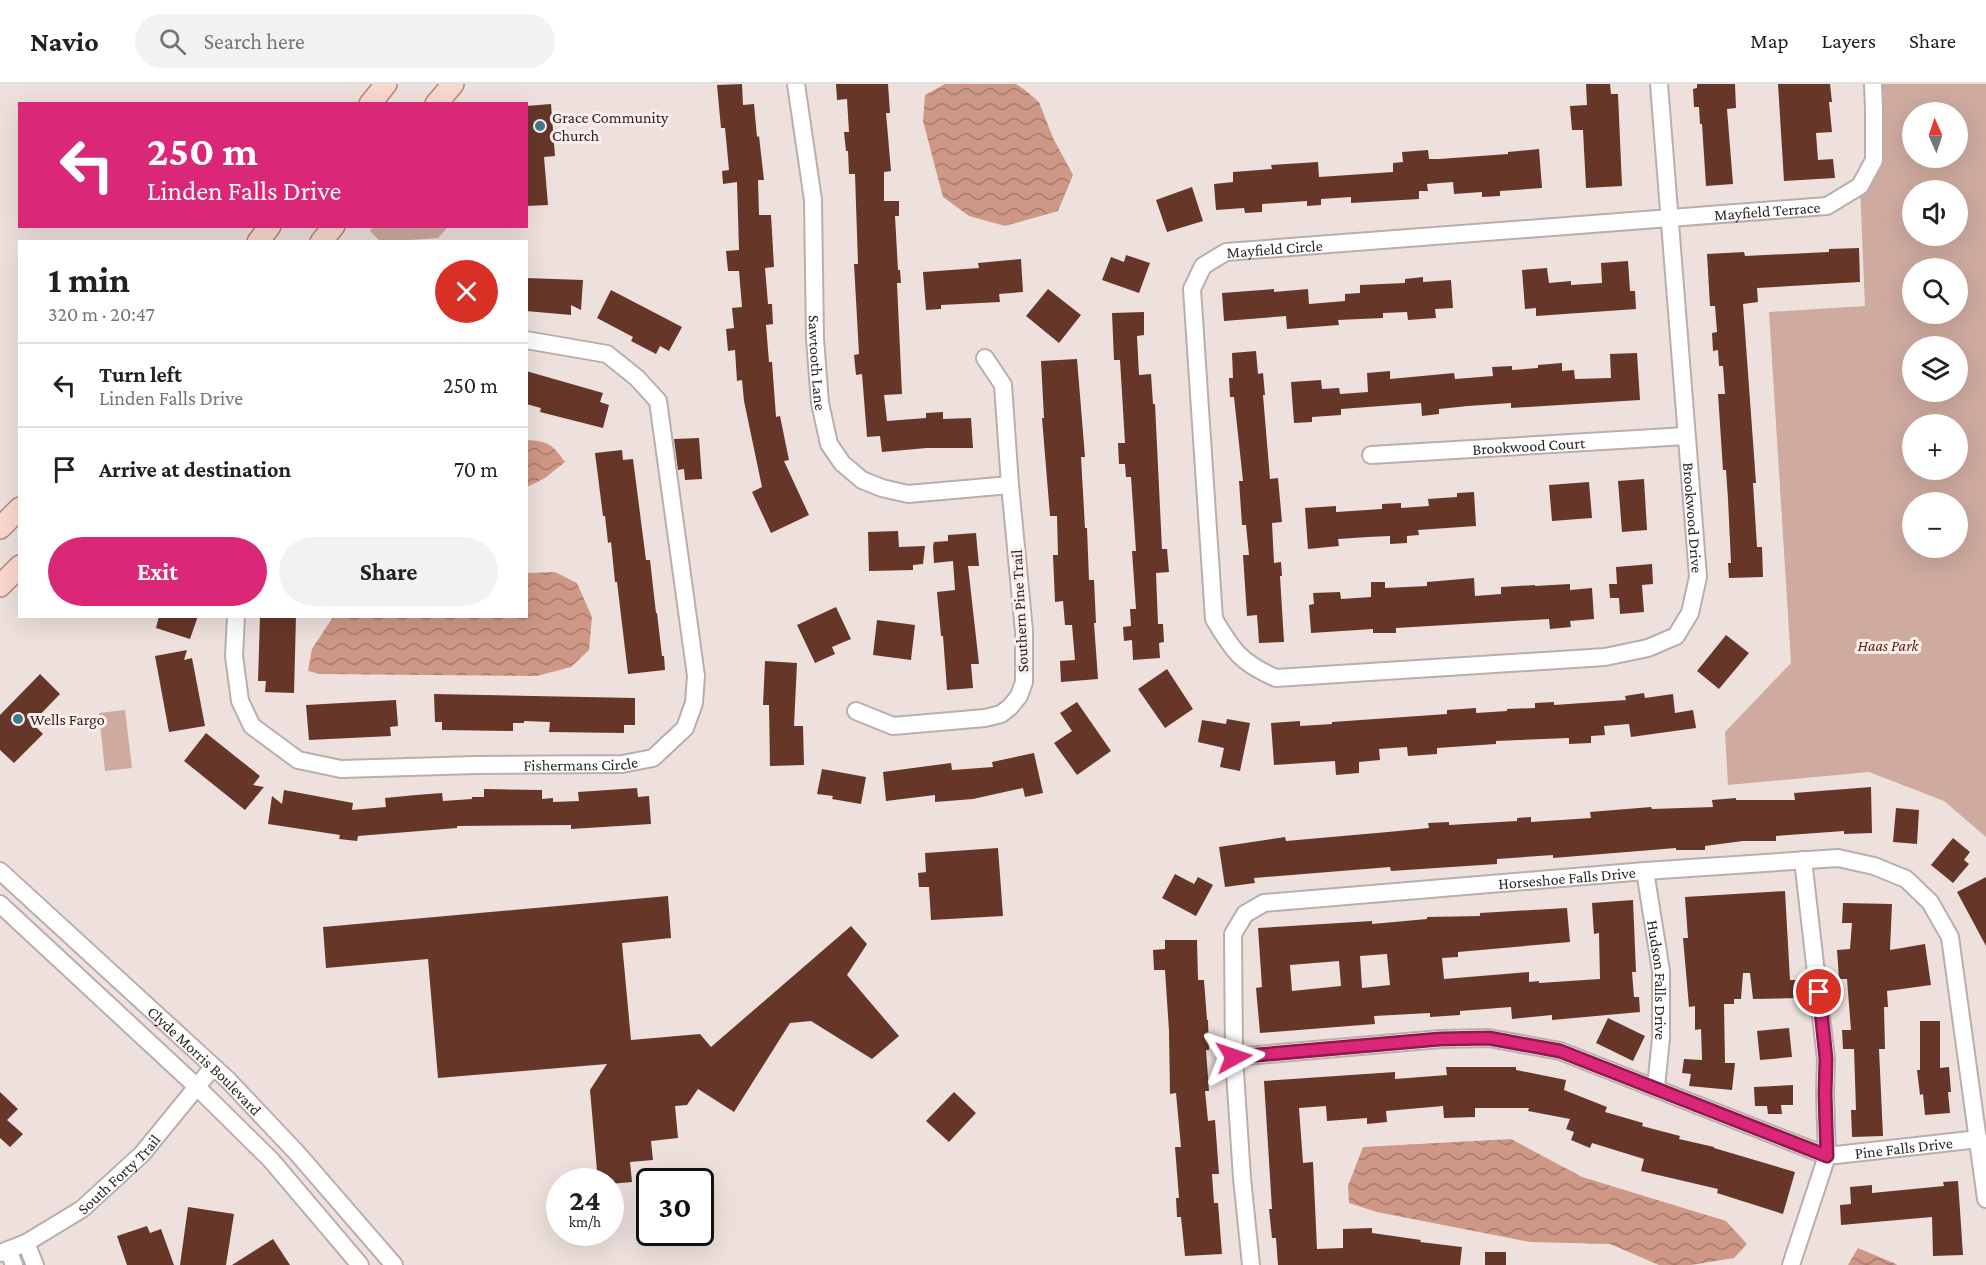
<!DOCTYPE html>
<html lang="en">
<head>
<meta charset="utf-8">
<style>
	:root { --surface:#fff; --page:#f2f2f2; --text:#202124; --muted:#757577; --line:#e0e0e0; --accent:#db2777 }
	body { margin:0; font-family:"Crimson Pro",serif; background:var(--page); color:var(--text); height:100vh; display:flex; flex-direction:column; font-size:22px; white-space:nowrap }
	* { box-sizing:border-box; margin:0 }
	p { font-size:20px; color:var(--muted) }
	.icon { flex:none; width:33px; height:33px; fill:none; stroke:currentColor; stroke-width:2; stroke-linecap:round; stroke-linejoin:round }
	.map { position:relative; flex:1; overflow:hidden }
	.panel { position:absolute; left:18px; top:156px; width:510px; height:378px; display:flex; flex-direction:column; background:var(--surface); border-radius:0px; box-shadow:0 6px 24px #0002 }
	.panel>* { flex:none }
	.top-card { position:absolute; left:18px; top:18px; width:510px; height:126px; border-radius:0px; box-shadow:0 6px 24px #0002; background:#db2777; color:#fff; overflow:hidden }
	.needle { width:39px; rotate:357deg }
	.buttons { position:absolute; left:1902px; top:18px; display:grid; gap:12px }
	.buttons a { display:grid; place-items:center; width:66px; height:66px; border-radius:50%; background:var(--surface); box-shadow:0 6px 24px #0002; font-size:30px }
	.speed { position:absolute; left:546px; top:1084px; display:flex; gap:12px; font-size:30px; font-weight:700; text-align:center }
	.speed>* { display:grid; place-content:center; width:78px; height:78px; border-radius:50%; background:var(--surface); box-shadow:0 6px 24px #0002; line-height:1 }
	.speed small { font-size:15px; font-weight:400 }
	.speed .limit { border:3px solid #111; border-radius:9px; background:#fff; color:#111 }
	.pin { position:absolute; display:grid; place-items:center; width:51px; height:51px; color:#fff; margin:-26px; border:3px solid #fff; border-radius:50%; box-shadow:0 2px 6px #0007 }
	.me { position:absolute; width:66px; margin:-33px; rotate:85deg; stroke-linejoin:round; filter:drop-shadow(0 0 4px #0008) }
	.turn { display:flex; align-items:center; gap:21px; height:126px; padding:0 30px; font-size:27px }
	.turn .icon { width:78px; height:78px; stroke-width:2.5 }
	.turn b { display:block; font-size:42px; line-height:51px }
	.round { display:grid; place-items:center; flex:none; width:63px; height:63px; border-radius:32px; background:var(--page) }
	.head { display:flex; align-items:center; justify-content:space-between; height:102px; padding:0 30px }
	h1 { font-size:36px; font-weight:700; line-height:45px }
	.primary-button { display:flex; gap:12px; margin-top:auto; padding:12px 30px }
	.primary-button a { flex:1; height:69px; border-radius:36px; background:var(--accent); color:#fff; font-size:24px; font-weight:700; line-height:69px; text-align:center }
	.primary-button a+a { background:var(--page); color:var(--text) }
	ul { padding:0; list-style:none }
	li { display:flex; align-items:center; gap:18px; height:84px; padding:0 30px; border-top:2px solid var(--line) }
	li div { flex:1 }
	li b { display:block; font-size:22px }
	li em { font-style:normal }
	header { display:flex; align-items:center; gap:36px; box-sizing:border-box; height:84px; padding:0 30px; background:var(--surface); border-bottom:2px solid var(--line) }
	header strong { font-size:28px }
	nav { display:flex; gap:33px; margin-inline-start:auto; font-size:21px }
	.search { width:420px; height:54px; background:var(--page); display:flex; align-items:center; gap:15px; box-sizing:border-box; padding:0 21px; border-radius:33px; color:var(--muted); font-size:22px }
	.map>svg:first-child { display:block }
	.green { fill:#ceaa9f; fill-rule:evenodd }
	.water { fill:url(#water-waves) }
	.building { fill:#663729; fill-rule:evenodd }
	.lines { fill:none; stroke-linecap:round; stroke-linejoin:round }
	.minor-casing { stroke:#baaeab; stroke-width:20 }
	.major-casing { stroke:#b0887c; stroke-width:24 }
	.minor { stroke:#fff; stroke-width:16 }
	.major { stroke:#fbd8cd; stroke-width:21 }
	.route-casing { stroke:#8e194d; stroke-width:15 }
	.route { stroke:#db2777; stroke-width:10 }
	.poi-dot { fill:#3a7c8e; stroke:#fbeeeb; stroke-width:2 }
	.labels { text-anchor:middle; stroke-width:6; stroke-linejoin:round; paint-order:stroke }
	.poi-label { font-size:16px; fill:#2a2524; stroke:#fbeeeb; text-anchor:start }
	.street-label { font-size:16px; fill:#2a2524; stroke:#fbeeeb }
	.park-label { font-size:16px; font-style:italic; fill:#66230d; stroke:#fbeeeb }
</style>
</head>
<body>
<header>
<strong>Navio</strong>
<div class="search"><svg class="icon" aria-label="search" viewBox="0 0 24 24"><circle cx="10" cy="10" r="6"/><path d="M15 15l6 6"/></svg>Search here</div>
<nav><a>Map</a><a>Layers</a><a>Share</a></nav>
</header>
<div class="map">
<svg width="1986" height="1181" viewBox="0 0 1986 1181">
	<defs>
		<pattern id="water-waves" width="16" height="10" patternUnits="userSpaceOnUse" patternTransform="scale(1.5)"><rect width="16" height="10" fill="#cf9786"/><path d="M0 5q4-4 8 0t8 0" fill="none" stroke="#a87b6d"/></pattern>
	</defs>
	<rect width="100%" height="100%" fill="#eee1dd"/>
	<path class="green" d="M1873,0H1986V753L1944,717L1869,688L1728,701L1725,648L1791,579L1769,228L1865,222L1860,102L1874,76ZM1912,28H1958V74H1912ZM1912,106H1958V152H1912ZM1912,184H1958V230H1912ZM1912,262H1958V308H1912ZM1912,340H1958V386H1912ZM1912,418H1958V464H1912Z
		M374,142H447L448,143L438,154L381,158L370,147Z
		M125,626L132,684L105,687L99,629Z"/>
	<path class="water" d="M945,0H1016L1025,6L1039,18L1053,54L1073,91L1058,127L1005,142L969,132L943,113L923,37L925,11Z
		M527,356C548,357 553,361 565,378L545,394L527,403Z
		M555,488L577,499L592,533L589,566L571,583L537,592L320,590L308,587L312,565L333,533L526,532L527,489Z
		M1511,1055L1582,1093L1726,1137L1747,1160L1734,1174L1691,1181H1659L1610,1160L1530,1158L1377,1128L1349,1119L1348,1102L1363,1063Z
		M1858,1164L1896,1180L1897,1181H1848Z"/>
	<path class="building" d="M742,0L743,21L754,20L757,53L759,52L764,96H758L759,131H771L774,183L765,184L768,220H772L773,240L766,241L769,278H772L776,333L780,332L789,376L784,377L809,431L771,449L752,408L762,403L744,317L742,296L737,297L735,266L728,267L726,245L734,244L732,224L742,223L739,187H728L726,167L739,166L737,98L723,100L722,87L729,86L725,44H721L717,1Z
		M836,0H888L890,29H886L891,87L884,88V117H899V132H895L898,186H900L901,199H897L902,310L884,311L887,337L926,334V329L943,328V335L971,334L973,364H927L882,368L880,352L867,353L862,290L856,291L854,271L859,270L854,180H858L855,90H849L848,67H846L844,48H849L847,15L837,16Z
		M1586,0H1610L1611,10H1618L1622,102L1586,104L1583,46H1572L1570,22L1587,21Z
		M1697,0H1735L1736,24L1727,25L1733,100L1706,102L1702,40H1700L1699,23H1694L1693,5L1697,4Z
		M1778,0H1830L1832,18H1829L1832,48L1816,49L1818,76L1833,75L1835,94L1784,97Z
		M551,20L555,72L544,73L548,121L526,122V22Z
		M1539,65L1542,104L1500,107V112L1482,113V108L1454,110L1453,98L1427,100L1428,107H1419V115L1351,119V113L1321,115V121L1307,122V117L1262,120V128L1245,129L1244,124L1216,126L1214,100L1233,98V88L1272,85L1271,81L1318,78L1319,93L1393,88V79L1403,78L1402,68L1428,66L1429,75H1439L1508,70V68Z
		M1192,103L1203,137L1167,148L1156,116Z
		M1859,164L1860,198L1757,204L1758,218L1743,220L1756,399H1753L1757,463H1762L1763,493L1729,494L1728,479H1731L1728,415L1726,386H1723L1718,310H1725L1723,282H1719L1718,266L1713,267L1712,249L1717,248L1715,222H1710L1707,170L1744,168L1745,172L1829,168V165Z
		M1126,171L1150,179L1139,209L1102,196L1111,173L1124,178Z
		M1021,175L1023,208L999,210L1000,218L941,221V225L926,226L923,188L979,184L978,179Z
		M1628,177L1630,207H1635L1636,225L1536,232V224L1525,225L1522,186L1547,184L1549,199L1571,197V201L1602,199L1601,179Z
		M1423,193V198L1451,196L1453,224L1435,225L1436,234L1408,236L1407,228L1383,229V234L1338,236L1339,241L1287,245L1286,232L1224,237L1222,209L1274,205V208L1308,205L1309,220L1345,217V210L1360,209V201L1405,199V195Z
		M526,194L583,196L581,226L571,221V231L526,227Z
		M1048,205L1081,231L1059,259L1026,232Z
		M611,206L682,243L669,267L660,262L656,270L631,257L633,253L597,234Z
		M1144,228V251L1137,252L1139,291L1151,290L1153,320H1155L1162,465H1167L1169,488L1156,489L1158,540H1163L1164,558L1159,559L1160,574L1133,576L1132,556L1124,557L1123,543L1131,542L1130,525H1136L1132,467H1136L1131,393H1126L1125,380H1119L1118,359H1125L1120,276H1114L1112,229Z
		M1256,267L1258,290L1263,289L1265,311H1263L1270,395L1278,394L1282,438L1272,439L1274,479L1281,478L1282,492H1280L1284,558L1259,559L1257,531L1247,532L1243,471H1249L1246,441H1242L1239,397H1243L1234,313H1230L1229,294H1233L1232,269Z
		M1637,269L1640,316L1511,324V319L1468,322L1439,325V330L1422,332L1421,319L1341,325V331L1312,333V338L1294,339L1291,298L1321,296L1322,305L1339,304L1340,310L1368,308L1367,289L1390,287V295L1454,289L1455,295L1493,292L1492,283L1512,282V286L1538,284V281L1562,279V287L1574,286L1575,295L1611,294L1610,270Z
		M1077,275L1085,373H1081L1085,444H1087L1089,496H1094L1096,539H1094L1098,595L1061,598L1060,577L1075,576L1072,541H1065L1063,517L1055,518L1053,471H1058L1057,432H1050L1042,334H1044L1041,277Z
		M526,287L603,309L600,318L609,321L603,344L540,328L541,324L526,320Z
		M699,354L702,395L685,396L684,385L678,386L674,355Z
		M622,366L623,376L633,375L646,476H650L656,529H657L662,572H664L665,586L628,590L617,498H615L611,458L608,459L605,432H603L595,369Z
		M1644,395L1647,446L1622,448L1618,397Z
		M1589,398L1592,434L1552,437L1549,401Z
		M1474,408L1476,442L1418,446L1419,451L1407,452V459L1390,460V452L1368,453L1338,455L1339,462L1308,465L1305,424L1336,422V428L1382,425V420L1401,419V424L1429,422L1428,415L1457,413V409Z
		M898,447L899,463L925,462L923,480L913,481V486L869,487L868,448Z
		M976,449L979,482H968L979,580H971L973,604L947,606L943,552H941L937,508L955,506L953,477L934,479L933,462L934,458L948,457V451Z
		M1652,480L1653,500L1642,501L1644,528L1620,530L1619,514H1610L1609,500H1617L1616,483Z
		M1474,494L1475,512L1501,510V503L1535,501V502L1570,500V506L1592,504L1594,535L1570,537L1571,543L1550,545L1549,535L1396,544V549H1373V545L1311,549L1309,521L1314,520L1313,509L1340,508L1341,515L1371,513V498H1385V504L1427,502V498Z
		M836,523L851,555L832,563L835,570L815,579L797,541Z
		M159,532H198L190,555L156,544Z
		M260,532H296L294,609L265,608L266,597H258Z
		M877,536L915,541L911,576L873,571Z
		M1726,551L1749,569L1719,605L1697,587Z
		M187,566L184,576L192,574L205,642L169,648L155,572Z
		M765,577L797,579L794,642H803L804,681L770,682L769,621H763Z
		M1167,585L1193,625L1165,644L1138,605Z
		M40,590L60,610L32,639L43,650L14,679L0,666V631Z
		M1644,609L1645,614L1673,610L1675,629L1693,626L1696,644L1631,653L1629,640L1604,642L1605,651L1591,652V659L1569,660V654L1496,657V660L1437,664V670L1408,672L1407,663L1379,665L1380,676L1359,678V689L1336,691L1335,677L1274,681L1271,639L1300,637V642L1332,640V638L1447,630V626L1476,624V629L1507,627V625L1535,624V619L1554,618V621L1626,616L1625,612Z
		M434,610L635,614V641H624V649L549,648L550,638L524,637V639H513V647L442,646V638H435Z
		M396,616L398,642L390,643L391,652L309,656L306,621Z
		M1077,618L1111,667L1077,691L1054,659L1072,647L1060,629Z
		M1227,635L1250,639L1240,687L1220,683L1224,664L1198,658L1202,636L1226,640Z
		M206,649L260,692L253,701L264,703L245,726L184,677Z
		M1034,669L1043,709L1025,713L1023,704L973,715L935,718V711L886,717L883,688L951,679L952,686L993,683L992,678Z
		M822,685L866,693L861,720L832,715L833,712L817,710Z
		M1871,703L1872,749L1844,750V747L1776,752V757H1743L1705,762V766H1676V764L1553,774V771L1497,775V780L1391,787L1390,783L1254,794L1255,799L1225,803L1219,763L1285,753L1286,757L1388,748L1429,744L1428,739L1449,738V741L1517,737V734L1531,733V738L1591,734L1590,728L1651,723L1652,725L1713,723L1712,716L1736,714V716H1795L1794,709Z
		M637,704L638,713L649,712L651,740L571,745V741L457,742V744L358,752L357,757L339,755L340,751L268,740L272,712L282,720L284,706L353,719L352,726L386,723L385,714L416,711L442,709L443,717L472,715V713H484V705L542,706V715L553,714V718L579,717L578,708Z
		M1896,724L1919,726L1917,760L1893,758Z
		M1953,754L1970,768L1964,776L1969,780L1953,799L1931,781Z
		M998,764L1003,832L931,836L929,803H919L918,789L926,788L925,769Z
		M1175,790L1194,800L1198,793L1213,801L1196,832L1162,814Z
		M1986,793V862L1957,808Z
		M1785,807L1790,896H1797V914L1753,915L1750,889H1743L1741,915H1734V920H1724L1725,979H1735L1732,1006L1689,1002L1691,990L1682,989L1684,975L1702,976L1701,945L1695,946V922L1689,923L1683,854H1688L1685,813Z
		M668,812L671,854L622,859L631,956L700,950L711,963L851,842L867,860L847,891L899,952L872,975L811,937L790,939L734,1028L698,1005L687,1021L675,1022L678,1054L651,1057L653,1076L630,1078L632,1098L610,1100V1098H598L590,1006L607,980L438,994L428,875L326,884L323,843Z
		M1633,816L1636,888H1632L1634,913H1639L1640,928L1552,936V931L1512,935L1511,923L1460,927V931L1430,933V929L1374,932L1375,940L1260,949L1256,904L1262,903L1258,844L1372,837V840L1427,835V833L1480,832V829L1567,824L1570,858L1458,868V873L1442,874L1444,895L1529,888V898L1539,897V899L1600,895L1599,849L1594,850L1592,819ZM1387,870L1390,901L1362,904L1360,872ZM1339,877L1341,902L1292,907L1290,881Z
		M1843,819L1892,820L1890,866L1925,860L1931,901L1887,907L1888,923H1884L1885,965H1879L1883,1052L1852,1053L1851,1026H1856L1854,965H1843L1842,946H1851L1847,895H1839L1837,866L1850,865L1852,839H1842Z
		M1165,856H1197L1198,896H1204L1207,936H1208L1209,966H1206L1209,1007H1205L1208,1037L1215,1036L1219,1090H1212L1214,1119H1218L1222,1170L1185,1172L1181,1133H1177L1176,1114H1179L1175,1063H1181L1176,1009L1170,1010L1169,947L1165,886H1154L1153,866L1165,865Z
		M1608,934L1645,952L1633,977L1596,959Z
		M1920,937H1940V984L1949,983L1951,1008H1948L1950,1029L1925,1031L1923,1010L1920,1011L1917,986H1920Z
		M1789,944L1792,973L1760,976L1757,947Z
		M1446,983H1516V986L1566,996L1564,1006L1607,1023L1605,1028L1643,1039L1642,1042L1680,1052L1679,1055L1714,1063V1064L1795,1088L1783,1130L1717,1109L1718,1105L1641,1087L1644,1075L1592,1059L1590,1064L1571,1056L1574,1048L1566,1045L1570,1035L1528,1027L1529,1024H1475V1033L1444,1034L1443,1022L1386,1027L1387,1038L1367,1040V1034L1327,1037L1326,1022L1299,1024L1303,1079L1313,1078L1317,1165L1343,1164V1145L1372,1144V1149L1421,1156L1420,1158L1462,1163L1460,1181H1278L1276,1154H1272L1269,1125H1272L1264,997L1395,988V995L1447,991Z
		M1793,1001V1021H1781L1782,1030H1768L1767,1022H1755L1754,1003Z
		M0,1008L18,1025L7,1036L23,1050L10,1063L0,1054Z
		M954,1008L976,1029L949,1058L926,1037Z
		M1958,1097L1963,1171L1933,1172L1932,1133L1841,1141L1840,1121L1851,1120L1850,1103L1872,1101V1109L1944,1102L1943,1098Z
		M188,1123L234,1130L226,1181H180Z
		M147,1142L150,1149L161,1145L174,1181H127L117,1152Z
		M273,1155L290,1181H232Z
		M1485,1168H1506V1181H1485Z"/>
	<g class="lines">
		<defs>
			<g id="minor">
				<path id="s1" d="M796,0L813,116L815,255L820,319L829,360L842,379L862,396L882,404L908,410L1010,401"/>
				<path id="s2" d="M1659,0L1698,493L1690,529L1676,552L1648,564L1605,573L1276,594C1241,579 1233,567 1214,535L1192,205L1203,182L1226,168L1827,122L1860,102L1874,76V25L1873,0"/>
				<path id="s3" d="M1371,371L1686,352"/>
				<path id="s4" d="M236,532L234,572L240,617L252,642L298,676L341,685L476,681L622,680L653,674L685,644L694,619L696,592L658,317L637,294L607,270L526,256"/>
				<path d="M856,627L893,642L985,634L1001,630L1010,623L1019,612L1024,598V547L1010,401L1003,301L985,274"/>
				<path id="s5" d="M0,787L228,996L297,1069L394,1181"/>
				<path id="s6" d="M1645,787L1661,887V954L1656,1003"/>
				<path d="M0,820L197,1003L271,1076L360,1181"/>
				<path id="s7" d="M1234,973L1440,955L1489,954L1560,967L1827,1072L1979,1055"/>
				<path d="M26,1159L35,1181"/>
				<path d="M8,1166L14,1181"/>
				<path id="s8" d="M0,1169L26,1159L82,1125L142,1070L213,983"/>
				<path id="s9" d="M1251,1181L1242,1094L1234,973L1233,850L1245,830L1264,819L1645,787L1838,774L1874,782L1906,795L1930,818L1950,853L1986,1115"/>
				<path d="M1791,1181L1827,1072L1825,1010L1826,975L1803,776"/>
			</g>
			<path id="major" d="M370,20L386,0
				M436,20L453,0
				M258,158L270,142
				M321,158L334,142
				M0,444L20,424
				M0,502L20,482"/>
		</defs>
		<use href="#minor" class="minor-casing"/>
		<use href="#major" class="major-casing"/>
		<use href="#minor" class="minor"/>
		<use href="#major" class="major"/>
	</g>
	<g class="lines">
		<defs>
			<path id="route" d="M1234,973L1440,955L1489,954L1560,967L1827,1072L1825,1010L1826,975L1819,908"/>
		</defs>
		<use href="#route" class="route-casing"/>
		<use href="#route" class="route"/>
	</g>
	<g class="poi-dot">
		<circle cx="540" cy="42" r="6"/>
		<circle cx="18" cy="635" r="6"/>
	</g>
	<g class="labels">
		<g class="poi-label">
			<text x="552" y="39">Grace Community<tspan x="552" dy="18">Church</tspan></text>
			<text x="30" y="641">Wells Fargo</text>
		</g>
		<g class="street-label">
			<text dy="6" stroke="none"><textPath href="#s2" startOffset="1976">Mayfield Terrace</textPath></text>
			<text dy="6" stroke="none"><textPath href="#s2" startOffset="1482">Mayfield Circle</textPath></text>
			<text dy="6" stroke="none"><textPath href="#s1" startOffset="280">Sawtooth Lane</textPath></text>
			<text dy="6" stroke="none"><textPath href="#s3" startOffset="158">Brookwood Court</textPath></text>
			<text dy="6" stroke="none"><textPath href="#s2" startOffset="435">Brookwood Drive</textPath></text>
			<text transform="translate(1019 527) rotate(-93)" y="6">Southern Pine Trail</text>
			<text dy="6" stroke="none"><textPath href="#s4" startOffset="454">Fishermans Circle</textPath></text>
			<text dy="6" stroke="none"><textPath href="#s9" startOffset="681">Horseshoe Falls Drive</textPath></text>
			<text dy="6" stroke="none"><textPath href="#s6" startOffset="110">Hudson Falls Drive</textPath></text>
			<text dy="6" stroke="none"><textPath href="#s5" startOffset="279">Clyde Morris Boulevard</textPath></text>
			<text dy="6" stroke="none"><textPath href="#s7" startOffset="692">Pine Falls Drive</textPath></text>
			<text dy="6" stroke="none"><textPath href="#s8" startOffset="144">South Forty Trail</textPath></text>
		</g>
		<g class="park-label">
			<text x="1888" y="567">Haas Park</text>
		</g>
	</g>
</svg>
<div class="buttons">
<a><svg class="needle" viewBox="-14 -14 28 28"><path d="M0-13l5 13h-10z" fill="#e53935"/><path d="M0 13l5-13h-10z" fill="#757577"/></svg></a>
<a><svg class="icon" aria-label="sound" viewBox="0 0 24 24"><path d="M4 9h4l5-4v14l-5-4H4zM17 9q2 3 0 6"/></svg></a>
<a><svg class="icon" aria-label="search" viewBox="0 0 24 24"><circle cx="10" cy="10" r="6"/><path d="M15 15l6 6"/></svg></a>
<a><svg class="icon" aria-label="layers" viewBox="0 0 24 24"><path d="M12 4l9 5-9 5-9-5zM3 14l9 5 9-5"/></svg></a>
<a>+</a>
<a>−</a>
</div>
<div class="speed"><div>24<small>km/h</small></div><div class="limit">30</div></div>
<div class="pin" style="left:1819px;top:908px;background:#d93025"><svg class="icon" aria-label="arrive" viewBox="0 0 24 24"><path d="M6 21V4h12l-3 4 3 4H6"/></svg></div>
<svg class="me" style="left:1234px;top:973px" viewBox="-20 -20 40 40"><path d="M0-17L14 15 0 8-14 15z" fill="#db2777" stroke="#fff" stroke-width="4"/></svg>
<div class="top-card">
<div class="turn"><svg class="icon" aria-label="left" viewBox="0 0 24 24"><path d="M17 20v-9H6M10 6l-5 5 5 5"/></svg><div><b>250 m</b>Linden Falls Drive</div></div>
</div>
<section class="panel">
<div class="head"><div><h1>1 min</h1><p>320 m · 20:47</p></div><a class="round" style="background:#d93025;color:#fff"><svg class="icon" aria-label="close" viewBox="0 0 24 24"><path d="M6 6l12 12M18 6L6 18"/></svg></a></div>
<ul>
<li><svg class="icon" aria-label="left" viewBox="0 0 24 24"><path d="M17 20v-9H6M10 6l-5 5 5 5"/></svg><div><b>Turn left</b><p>Linden Falls Drive</p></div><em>250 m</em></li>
<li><svg class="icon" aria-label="arrive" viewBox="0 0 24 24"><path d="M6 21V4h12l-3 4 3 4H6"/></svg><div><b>Arrive at destination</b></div><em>70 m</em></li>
</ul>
<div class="primary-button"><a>Exit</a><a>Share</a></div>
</section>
</div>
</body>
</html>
